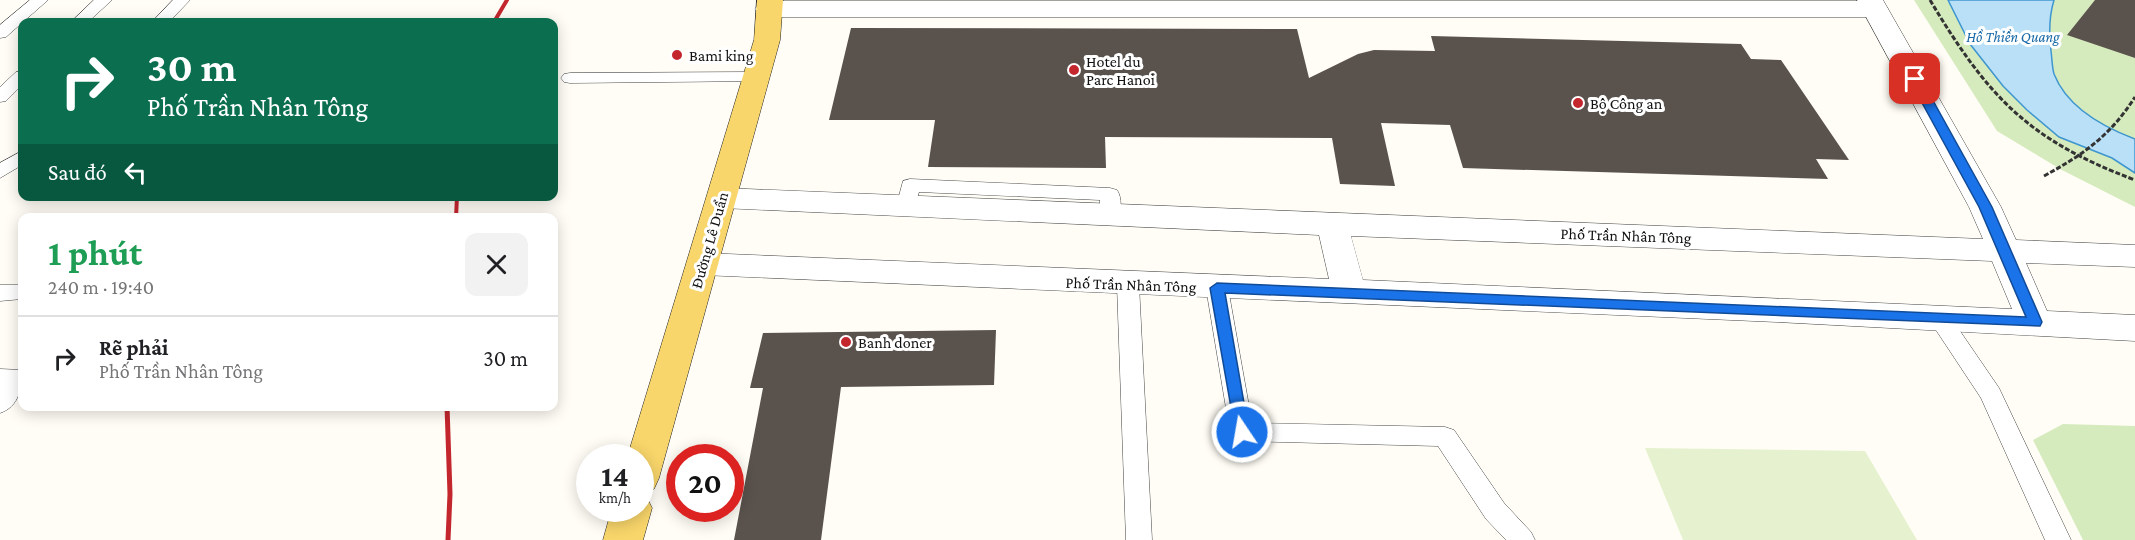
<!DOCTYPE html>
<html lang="vi">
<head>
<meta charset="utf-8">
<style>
	:root { --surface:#fff; --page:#f2f2f2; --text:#202124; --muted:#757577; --line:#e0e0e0 }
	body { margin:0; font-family:"Crimson Pro",serif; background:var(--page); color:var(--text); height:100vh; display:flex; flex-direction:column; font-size:22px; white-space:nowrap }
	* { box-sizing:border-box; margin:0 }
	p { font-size:20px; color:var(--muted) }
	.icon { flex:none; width:33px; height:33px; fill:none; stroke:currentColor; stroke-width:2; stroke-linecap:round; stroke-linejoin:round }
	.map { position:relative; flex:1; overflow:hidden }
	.panel { position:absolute; left:18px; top:213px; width:540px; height:198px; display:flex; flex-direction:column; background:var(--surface); border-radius:12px; box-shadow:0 3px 15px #0003 }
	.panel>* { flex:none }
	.guide { position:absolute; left:18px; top:18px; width:540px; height:183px; border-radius:12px; box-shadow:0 3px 15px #0003; background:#0b6e4f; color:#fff; overflow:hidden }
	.speed { position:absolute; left:576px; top:444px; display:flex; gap:12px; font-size:30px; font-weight:700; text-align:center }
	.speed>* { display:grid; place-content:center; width:78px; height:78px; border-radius:50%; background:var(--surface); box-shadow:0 3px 15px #0003; line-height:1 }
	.speed small { font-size:15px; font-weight:400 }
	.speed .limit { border:9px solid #d22; background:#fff; color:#111 }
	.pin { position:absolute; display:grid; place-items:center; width:51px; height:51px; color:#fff; margin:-26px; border-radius:12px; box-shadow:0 3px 9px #0006 }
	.me { position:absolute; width:66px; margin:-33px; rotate:348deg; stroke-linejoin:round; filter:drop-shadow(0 0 4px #0008) }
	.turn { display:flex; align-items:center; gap:21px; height:126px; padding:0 30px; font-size:27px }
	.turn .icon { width:78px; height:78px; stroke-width:2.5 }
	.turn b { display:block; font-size:42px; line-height:51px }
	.then { display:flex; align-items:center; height:57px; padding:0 30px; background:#0003; gap:12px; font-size:22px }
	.round { display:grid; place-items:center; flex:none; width:63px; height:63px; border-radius:12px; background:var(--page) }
	.summary { display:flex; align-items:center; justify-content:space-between; height:102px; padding:0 30px }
	h1 { font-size:36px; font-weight:700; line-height:45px; color:#1e9e55 }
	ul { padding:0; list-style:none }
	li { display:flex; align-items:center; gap:18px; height:84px; padding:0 30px; border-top:2px solid var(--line) }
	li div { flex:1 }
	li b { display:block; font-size:22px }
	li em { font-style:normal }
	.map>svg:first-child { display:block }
	.green { fill:#d5ebbd }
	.pitch { fill:#e6f2cf }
	.water { fill:#b9e0f7; stroke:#3f96cf; stroke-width:1.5 }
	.building { fill:#5a524d }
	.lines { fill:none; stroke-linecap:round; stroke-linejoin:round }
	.service-casing { stroke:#444; stroke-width:1 }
	.minor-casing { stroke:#444; stroke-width:1 }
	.tertiary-casing { stroke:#444; stroke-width:1 }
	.primary-casing { stroke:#222; stroke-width:1 }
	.path { stroke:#333; stroke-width:3; stroke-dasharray:5 2; stroke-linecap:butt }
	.service { fill:#fff; fill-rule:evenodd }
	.minor { fill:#fff; fill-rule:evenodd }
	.tertiary { fill:#fff; fill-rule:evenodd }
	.primary { fill:#f9d66b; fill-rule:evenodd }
	.rail-far1 { stroke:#c4262e; stroke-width:4 }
	.rail { stroke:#c4262e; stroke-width:5 }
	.route { fill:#1a73e8; stroke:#114b97; stroke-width:1.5 }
	.poi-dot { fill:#c4262e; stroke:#fff; stroke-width:2 }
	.labels { text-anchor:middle; stroke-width:6; stroke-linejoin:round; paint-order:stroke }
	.far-water-label { font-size:15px; font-style:italic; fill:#1768a6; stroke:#fff }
	.poi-label { font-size:16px; fill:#111; stroke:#fff; text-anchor:start }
	.street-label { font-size:16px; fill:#111; stroke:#fff }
</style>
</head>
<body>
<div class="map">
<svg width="2135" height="540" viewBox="0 0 2135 540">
	<rect width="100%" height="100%" fill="#fffdf5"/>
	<path class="green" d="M1914,0H2135V207L2060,169L1997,131Z
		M2063,424L2135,426V540H2083L2033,440Z"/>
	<path class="pitch" d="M1645,448L1865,451L1917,540H1683Z"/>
	<path class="water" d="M1948,0H2054C2049,16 2049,34 2051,51C2052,58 2052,67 2054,74C2067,107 2103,127 2135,139V173L2112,158L2059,137L2027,110L2003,86L1970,44Z"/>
	<path class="building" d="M2095,0H2135V58L2067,35Z
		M851,28L1297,29L1309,78L1358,54L1374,50L1435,51L1431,36L1741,44L1751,59L1781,60L1849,160L1816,159L1828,179L1463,168L1450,125L1381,123L1395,186L1340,184L1332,138L1105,137L1106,168L928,167L935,120H829Z
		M996,330L994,385L841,387L821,540H734L763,388H750L763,333Z"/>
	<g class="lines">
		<defs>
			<path id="service" d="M30,0H48L6,37L0,38V25Z
				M94,0H112L88,22H71Z
				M173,0H190L169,22H152Z
				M22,71V85L6,101L0,102V87L16,72Z
				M756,72L762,73L765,77L762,81L570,83L564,82L561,78L564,74L570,73Z
				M22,151V165L0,178V163Z
				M910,179L1110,188L1117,190C1122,197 1122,212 1117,220L1110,222L1103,220L1100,215V200L919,192L913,212L906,214L899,212L896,207L903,181Z
				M1128,278L1136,280L1139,285L1152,540H1126L1117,285L1120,280Z
				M1217,280L1225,283L1228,288L1252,423L1445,427L1454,430L1504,503L1531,532L1535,540H1506L1486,519L1438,446L1242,441L1234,439L1230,432L1206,288L1209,283Z
				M0,285H22V299L0,301Z
				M1939,310L1947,312L1999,388L2071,540H2045L1981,398L1928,318L1931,312Z
				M0,369L22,370C22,388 19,407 0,413Z"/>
			<path id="minor" d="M768,1H1875L1884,4L1888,9L1884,14L1875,17H768L759,14L755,9L759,4Z"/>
			<path id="tertiary" d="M1857,0H1883L2001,207L2016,240L2135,245V267L2026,263L2047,311L2135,315V341L1777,322L703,275L691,272L687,264L691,256L703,253L1329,279L1319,235L722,208L711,205L707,198L711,191L722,188L1983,239L1969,207ZM1351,236L1992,261L2012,309L1363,280Z"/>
			<path id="primary" d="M757,0H783L780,40L659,478L654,489L640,494V458H627L754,40Z
				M640,494L646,496L652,508L643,540H603L612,508H640Z"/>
		</defs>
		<use href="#service" class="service-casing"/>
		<use href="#minor" class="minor-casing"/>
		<use href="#tertiary" class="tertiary-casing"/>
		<use href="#primary" class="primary-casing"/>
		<path class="path" d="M1930,0C1988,97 2028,140 2135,180
			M2044,176C2084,154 2110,136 2135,97"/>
		<use href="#service" class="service"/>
		<use href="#minor" class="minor"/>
		<use href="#tertiary" class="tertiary"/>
		<use href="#primary" class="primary"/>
		<path class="rail-far1" d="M494,22L507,0
			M456,218L457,196"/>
		<path class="rail" d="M447,406L450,494L448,540"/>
	</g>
	<path class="route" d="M1915,75L1921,79L1992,207L2042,322L2040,326L1225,293L1249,432L1247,436L1242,438L1236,436L1210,288L1217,283L2026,317L1979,207L1909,79Z"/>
	<g class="poi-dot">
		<circle cx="677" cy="55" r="6"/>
		<circle cx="1074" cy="70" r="6"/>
		<circle cx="1578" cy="103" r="6"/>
		<circle cx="846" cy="342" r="6"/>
	</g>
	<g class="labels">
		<g class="far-water-label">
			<text x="2013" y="42">Hồ Thiền Quang</text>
		</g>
		<g class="poi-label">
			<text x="689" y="61">Bami king</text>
			<text x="1086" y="67">Hotel du<tspan x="1086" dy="18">Parc Hanoi</tspan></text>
			<text x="1590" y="109">Bộ Công an</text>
			<text x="858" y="348">Banh doner</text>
		</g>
		<g class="street-label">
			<text transform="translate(1626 235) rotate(2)" y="6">Phố Trần Nhân Tông</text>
			<text transform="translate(709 240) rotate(-74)" y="6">Đường Lê Duẩn</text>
			<text transform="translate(1131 284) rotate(2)" y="6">Phố Trần Nhân Tông</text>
		</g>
	</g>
</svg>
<div class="speed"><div>14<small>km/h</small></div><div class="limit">20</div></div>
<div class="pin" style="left:1915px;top:79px;background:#d93025"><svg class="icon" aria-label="arrive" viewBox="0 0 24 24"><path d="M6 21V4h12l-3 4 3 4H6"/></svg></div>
<svg class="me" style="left:1242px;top:432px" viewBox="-20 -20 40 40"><circle r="17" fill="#1a73e8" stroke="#fff" stroke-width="3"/><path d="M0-11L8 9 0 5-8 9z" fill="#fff"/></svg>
<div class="guide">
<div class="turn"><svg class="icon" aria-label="right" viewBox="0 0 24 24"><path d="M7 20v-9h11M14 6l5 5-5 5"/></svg><div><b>30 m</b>Phố Trần Nhân Tông</div></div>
<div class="then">Sau đó<svg class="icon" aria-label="left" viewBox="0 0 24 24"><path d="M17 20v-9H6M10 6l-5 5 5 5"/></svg></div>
</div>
<section class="panel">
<div class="summary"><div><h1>1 phút</h1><p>240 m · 19:40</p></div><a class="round"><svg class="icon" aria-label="close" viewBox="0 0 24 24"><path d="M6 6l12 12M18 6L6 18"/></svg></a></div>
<ul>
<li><svg class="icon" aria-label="right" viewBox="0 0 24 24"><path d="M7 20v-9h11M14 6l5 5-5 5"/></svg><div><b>Rẽ phải</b><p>Phố Trần Nhân Tông</p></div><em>30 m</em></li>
</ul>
</section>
</div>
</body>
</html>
